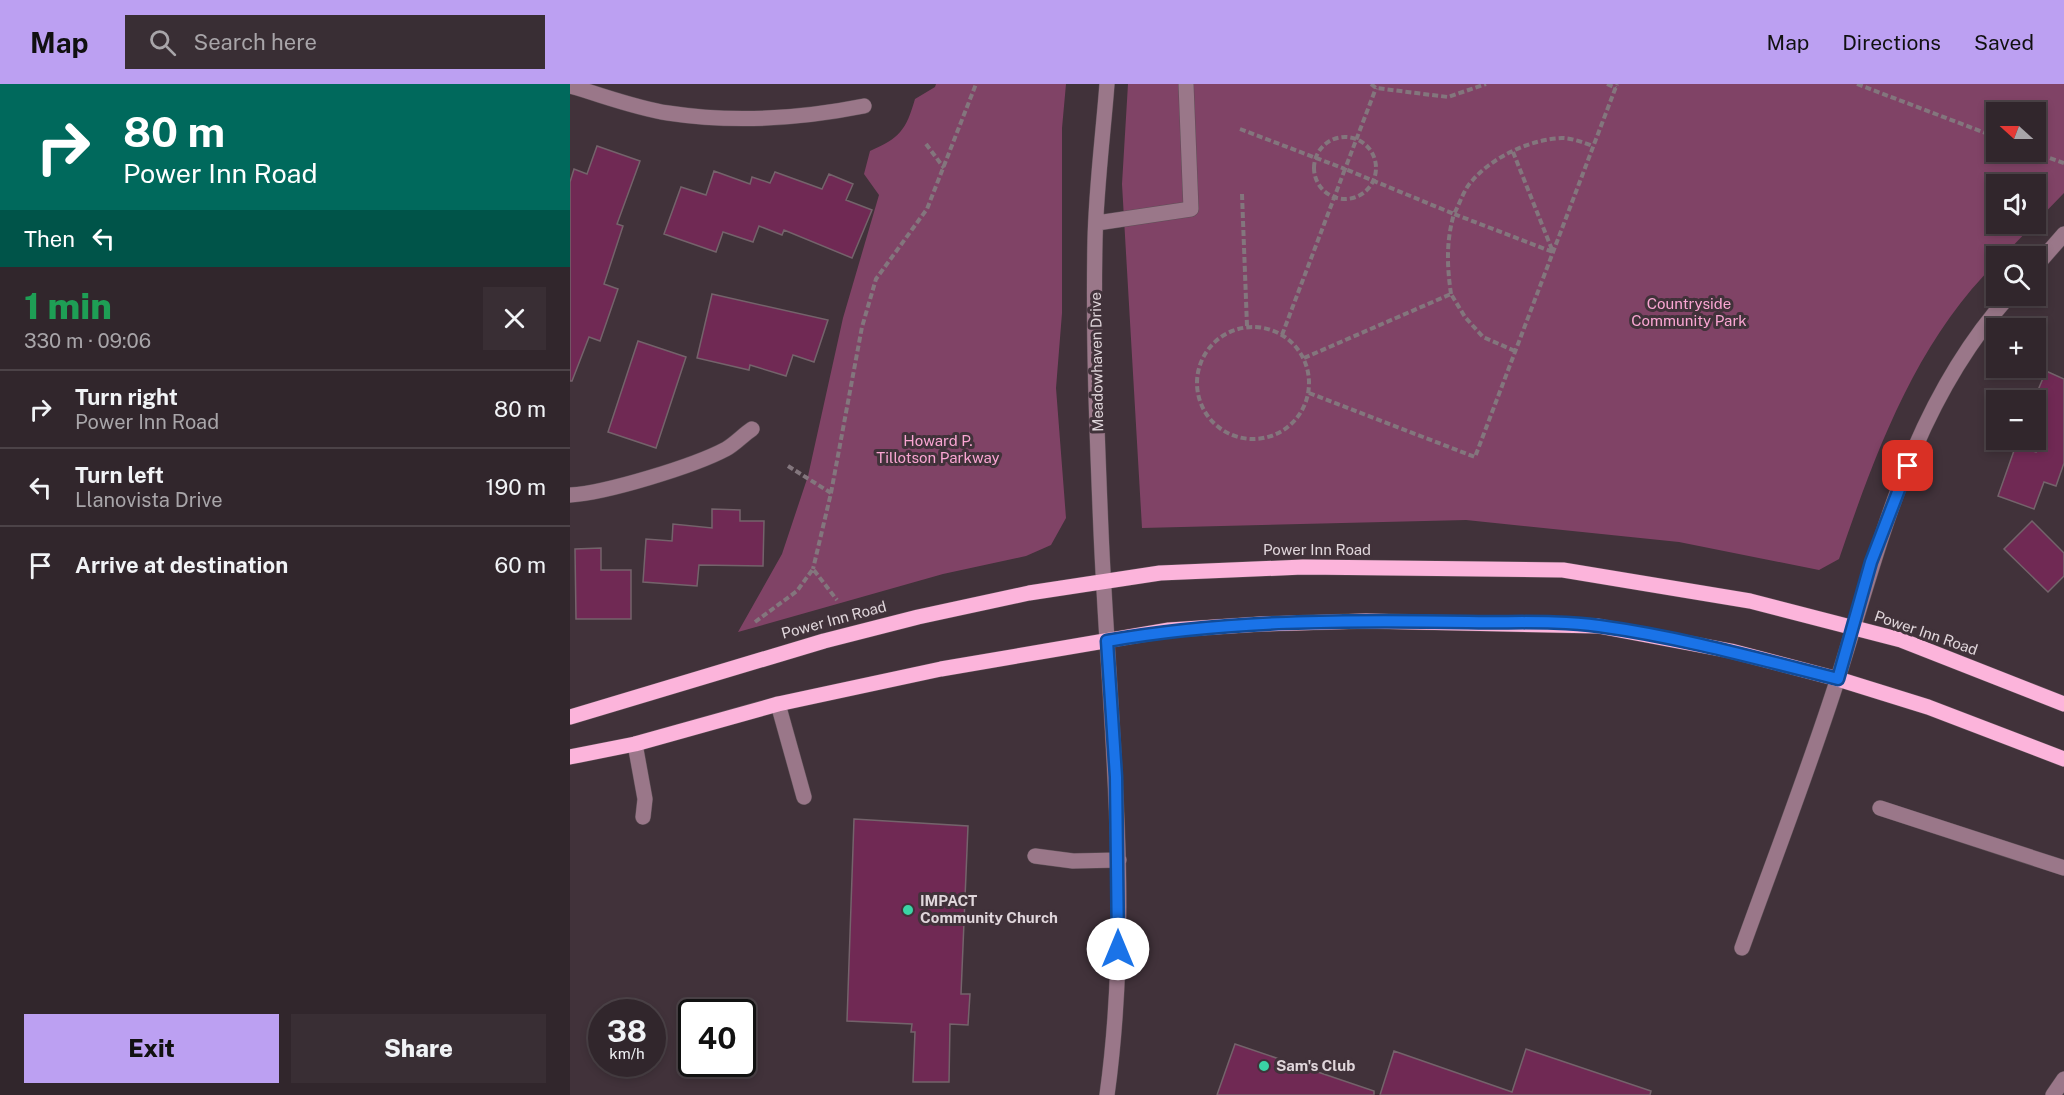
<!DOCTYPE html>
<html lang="en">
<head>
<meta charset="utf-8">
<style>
	:root { --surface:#31262c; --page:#392e34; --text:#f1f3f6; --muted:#a8a5a9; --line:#4c4348; --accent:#bca0f2 }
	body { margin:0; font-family:"Public Sans",sans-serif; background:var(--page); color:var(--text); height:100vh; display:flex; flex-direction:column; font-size:22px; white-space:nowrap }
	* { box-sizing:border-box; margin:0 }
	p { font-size:20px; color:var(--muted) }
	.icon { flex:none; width:33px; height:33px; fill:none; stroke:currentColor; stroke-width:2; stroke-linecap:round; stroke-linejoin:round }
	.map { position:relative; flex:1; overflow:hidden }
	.sheet { display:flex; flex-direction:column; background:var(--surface); width:570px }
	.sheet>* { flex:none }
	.top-card { background:#00695c; color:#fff; overflow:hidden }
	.needle { width:39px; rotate:291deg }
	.buttons { position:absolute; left:1416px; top:18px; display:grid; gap:12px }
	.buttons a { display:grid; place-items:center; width:60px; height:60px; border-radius:0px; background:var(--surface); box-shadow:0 3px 9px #0003,0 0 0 2px var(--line); font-size:30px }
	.speed { position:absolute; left:18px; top:915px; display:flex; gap:12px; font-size:30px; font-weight:700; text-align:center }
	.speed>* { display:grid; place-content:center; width:78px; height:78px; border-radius:50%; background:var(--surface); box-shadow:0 3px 9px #0003,0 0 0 2px var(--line); line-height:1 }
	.speed small { font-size:15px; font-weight:400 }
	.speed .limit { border:3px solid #111; border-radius:9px; background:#fff; color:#111 }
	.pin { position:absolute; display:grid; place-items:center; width:51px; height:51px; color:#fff; margin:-26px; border-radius:12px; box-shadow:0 3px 9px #0006 }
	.me { position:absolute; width:66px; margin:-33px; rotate:0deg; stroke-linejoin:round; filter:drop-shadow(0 0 4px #0008) }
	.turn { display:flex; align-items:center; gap:21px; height:126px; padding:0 24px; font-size:27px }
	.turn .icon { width:78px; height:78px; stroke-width:2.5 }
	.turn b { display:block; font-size:42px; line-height:51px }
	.then { display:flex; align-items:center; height:57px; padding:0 24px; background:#0003; gap:12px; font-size:22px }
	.round { display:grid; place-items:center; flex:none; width:63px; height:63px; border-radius:0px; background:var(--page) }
	.headline { display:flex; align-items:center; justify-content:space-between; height:102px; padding:0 24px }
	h1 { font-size:36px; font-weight:800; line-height:45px; color:#1e9e55 }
	.cta { display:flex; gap:12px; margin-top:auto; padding:12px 24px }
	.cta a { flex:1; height:69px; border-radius:0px; background:var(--accent); color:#111; font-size:24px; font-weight:800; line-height:69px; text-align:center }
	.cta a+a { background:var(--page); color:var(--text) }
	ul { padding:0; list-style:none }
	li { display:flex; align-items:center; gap:18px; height:78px; padding:0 24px; border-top:2px solid var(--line) }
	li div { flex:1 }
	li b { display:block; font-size:22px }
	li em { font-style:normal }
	header { display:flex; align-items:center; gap:36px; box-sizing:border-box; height:84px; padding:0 30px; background:var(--accent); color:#111 }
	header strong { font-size:28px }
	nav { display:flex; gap:33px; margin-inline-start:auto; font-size:21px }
	.search { width:420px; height:54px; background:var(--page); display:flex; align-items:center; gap:15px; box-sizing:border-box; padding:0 21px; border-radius:0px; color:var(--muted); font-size:22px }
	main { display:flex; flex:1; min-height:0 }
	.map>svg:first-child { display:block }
	.green { fill:#804366; fill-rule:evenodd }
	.building { fill:#702954; stroke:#74636b; stroke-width:1.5 }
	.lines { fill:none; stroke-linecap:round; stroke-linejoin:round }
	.minor-casing { stroke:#5e5057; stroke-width:16 }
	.major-casing { stroke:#5e5057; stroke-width:16 }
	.path { stroke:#83767d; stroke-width:4; stroke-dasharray:6 3; stroke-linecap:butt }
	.minor { stroke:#9a7789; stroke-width:15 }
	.major { stroke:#fcb4db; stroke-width:15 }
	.route-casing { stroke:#114b97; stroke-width:15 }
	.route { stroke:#1a73e8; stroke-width:10 }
	.poi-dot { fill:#3ad4a5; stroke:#41323a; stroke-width:2 }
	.labels { text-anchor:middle; stroke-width:6; stroke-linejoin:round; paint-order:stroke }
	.park-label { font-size:15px; fill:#faa6d3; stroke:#41323a }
	.street-label { font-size:15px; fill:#e0d6db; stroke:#41323a }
	.poi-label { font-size:15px; font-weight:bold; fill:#e0d6db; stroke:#41323a; text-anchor:start }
</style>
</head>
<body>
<header>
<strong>Map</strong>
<div class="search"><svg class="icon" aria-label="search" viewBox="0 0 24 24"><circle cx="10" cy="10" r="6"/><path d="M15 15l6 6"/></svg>Search here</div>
<nav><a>Map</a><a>Directions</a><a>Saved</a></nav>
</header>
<main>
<section class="sheet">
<div class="top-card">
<div class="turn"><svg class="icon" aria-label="right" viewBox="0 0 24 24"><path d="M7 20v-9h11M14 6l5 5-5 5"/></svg><div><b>80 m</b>Power Inn Road</div></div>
<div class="then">Then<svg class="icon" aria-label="left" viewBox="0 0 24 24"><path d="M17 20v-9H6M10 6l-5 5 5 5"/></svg></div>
</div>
<div class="headline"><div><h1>1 min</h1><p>330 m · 09:06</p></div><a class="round"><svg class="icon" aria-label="close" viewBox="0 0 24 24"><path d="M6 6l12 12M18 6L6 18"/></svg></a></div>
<ul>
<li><svg class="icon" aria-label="right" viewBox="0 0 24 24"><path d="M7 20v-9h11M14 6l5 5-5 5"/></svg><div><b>Turn right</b><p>Power Inn Road</p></div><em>80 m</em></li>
<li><svg class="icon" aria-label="left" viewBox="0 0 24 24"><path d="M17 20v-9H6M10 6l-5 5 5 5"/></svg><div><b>Turn left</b><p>Llanovista Drive</p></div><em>190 m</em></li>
<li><svg class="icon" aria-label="arrive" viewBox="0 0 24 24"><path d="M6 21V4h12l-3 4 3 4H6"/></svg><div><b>Arrive at destination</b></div><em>60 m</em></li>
</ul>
<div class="cta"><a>Exit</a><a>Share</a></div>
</section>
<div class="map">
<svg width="1494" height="1011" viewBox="0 0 1494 1011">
	<rect width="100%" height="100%" fill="#41323a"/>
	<path class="green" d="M366,0H496L492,44V229L486,304L496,434L481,461L456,472L373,490L168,548L212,470L238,392L273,234L309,111L294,90L300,67C330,54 336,46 345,15L365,3Z
		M558,0H1494V109L1433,172H1426V179C1345,259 1305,370 1269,475L1249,486L1109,458L896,436L572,444L552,100ZM1426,28H1466V68H1426ZM1426,100H1466V140H1426Z"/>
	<path class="building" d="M27,62L70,77L47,140L53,142L34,200L48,205L30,257L19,253L2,297H0V98L4,85L17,90Z
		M144,87L180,100L182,93L200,99L205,88L252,105L259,90L283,100L276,116L302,126L282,174L214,146L212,151L189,142L183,158L153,148L146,168L94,150L111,103L136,111Z
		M142,210L258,236L244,278L223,271L216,292L180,281L179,286L127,274Z
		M68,257L116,273L86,364L38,348Z
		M1476,287L1494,295V379L1486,402L1474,398L1464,425L1428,412L1446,361L1466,368V311Z
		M142,425L170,426V437H194L193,482L129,481L127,502L73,498L76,455L102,457L103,440L142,444Z
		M1462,437L1494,469V492L1478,508L1434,465Z
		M31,464V486H61V535H6L5,465Z
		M284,735L398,742L391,910H400L398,941L380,940L379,998H343L345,948H341L342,940L277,937Z
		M665,960L804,1007V1011H647Z
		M956,965L1081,1007L1080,1011H810L824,967L942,1008Z"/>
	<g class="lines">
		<defs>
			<path id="minor" d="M0,2C32,11 65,24 98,29C163,39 229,35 294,22
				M527,139L621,125L616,0
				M1466,182L1494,150
				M0,411C36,409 124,382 156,365C165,360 173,351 182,345
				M208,620L234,713
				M65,660L75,715L73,733
				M1310,724L1494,784
				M465,772L503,777L549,776
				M1172,864C1204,775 1239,685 1268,594C1311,458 1341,322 1439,212
				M537,1011C563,823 539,635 531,447C527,351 523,254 525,157C526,105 533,52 537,0
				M1483,1011L1494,995"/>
			<path id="major" d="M0,633L254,557L348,533L459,509L590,489L733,483L993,486L1180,517L1331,556L1494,620
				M0,673L65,660L208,620L371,585L599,546L691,540L796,537L1028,542L1161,567L1268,595L1358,623L1494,675"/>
		</defs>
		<use href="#minor" class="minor-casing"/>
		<use href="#major" class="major-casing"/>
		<path class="path" d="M801,0L806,4L878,13L916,0
			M1037,0L1046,4
			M1287,0L1426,53
			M670,45L775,85L806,4
			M744 84a31 31 0 1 1 62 0a31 31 0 1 1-62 0Z
			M356,60L374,84
			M943,68L983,168
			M1463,68L1494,79
			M672,110L677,242
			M881,210C877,182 876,157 884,130L983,168
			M627 299a56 56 0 1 1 112 0a56 56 0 1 1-112 0Z
			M712,251L775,85L884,130C890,119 894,105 902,97C922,73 961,55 992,54C1002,54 1014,59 1023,62
			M734,274L881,210L895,233L913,253L945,267
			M739,309L905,373L1047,0
			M218,382L261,409L243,485
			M261,409L292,243L306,195L357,125L406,0
			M185,538L227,507L243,485L267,516"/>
		<use href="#minor" class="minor"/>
		<use href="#major" class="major"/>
	</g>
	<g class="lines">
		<defs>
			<path id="route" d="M548,865L546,693L537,557C656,536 777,536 898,538C941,539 986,536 1029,542C1110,553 1189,575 1268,595L1301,478L1338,382"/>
		</defs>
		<use href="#route" class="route-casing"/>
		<use href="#route" class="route"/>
	</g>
	<g class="poi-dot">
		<circle cx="338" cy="826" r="6"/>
		<circle cx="694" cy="982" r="6"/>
	</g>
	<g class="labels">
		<g class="park-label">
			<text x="1119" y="225">Countryside<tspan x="1119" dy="17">Community Park</tspan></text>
			<text x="368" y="362">Howard P.<tspan x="368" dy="17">Tillotson Parkway</tspan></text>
		</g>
		<g class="street-label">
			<text transform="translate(527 278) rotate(-91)" y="5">Meadowhaven Drive</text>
			<text x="747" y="471">Power Inn Road</text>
			<text transform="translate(264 536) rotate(-15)" y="5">Power Inn Road</text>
			<text transform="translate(1356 549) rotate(19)" y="5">Power Inn Road</text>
		</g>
		<g class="poi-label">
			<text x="350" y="822">IMPACT<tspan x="350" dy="17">Community Church</tspan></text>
			<text x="706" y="987">Sam's Club</text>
		</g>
	</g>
</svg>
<div class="buttons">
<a><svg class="needle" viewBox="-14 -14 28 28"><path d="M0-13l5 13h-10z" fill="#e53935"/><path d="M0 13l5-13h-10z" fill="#a8a5a9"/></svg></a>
<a><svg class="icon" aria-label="sound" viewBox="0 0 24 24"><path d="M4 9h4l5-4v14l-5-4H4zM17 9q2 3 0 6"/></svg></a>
<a><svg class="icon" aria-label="search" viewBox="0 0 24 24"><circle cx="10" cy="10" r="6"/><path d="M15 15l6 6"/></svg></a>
<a>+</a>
<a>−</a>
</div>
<div class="speed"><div>38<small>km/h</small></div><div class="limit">40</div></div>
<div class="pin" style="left:1338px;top:382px;background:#d93025"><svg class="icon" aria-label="arrive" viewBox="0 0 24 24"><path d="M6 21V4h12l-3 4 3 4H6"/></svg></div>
<svg class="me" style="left:548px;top:865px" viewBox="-20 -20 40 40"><circle r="19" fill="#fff"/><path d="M0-13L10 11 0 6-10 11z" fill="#1a73e8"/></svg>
</div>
</main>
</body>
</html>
